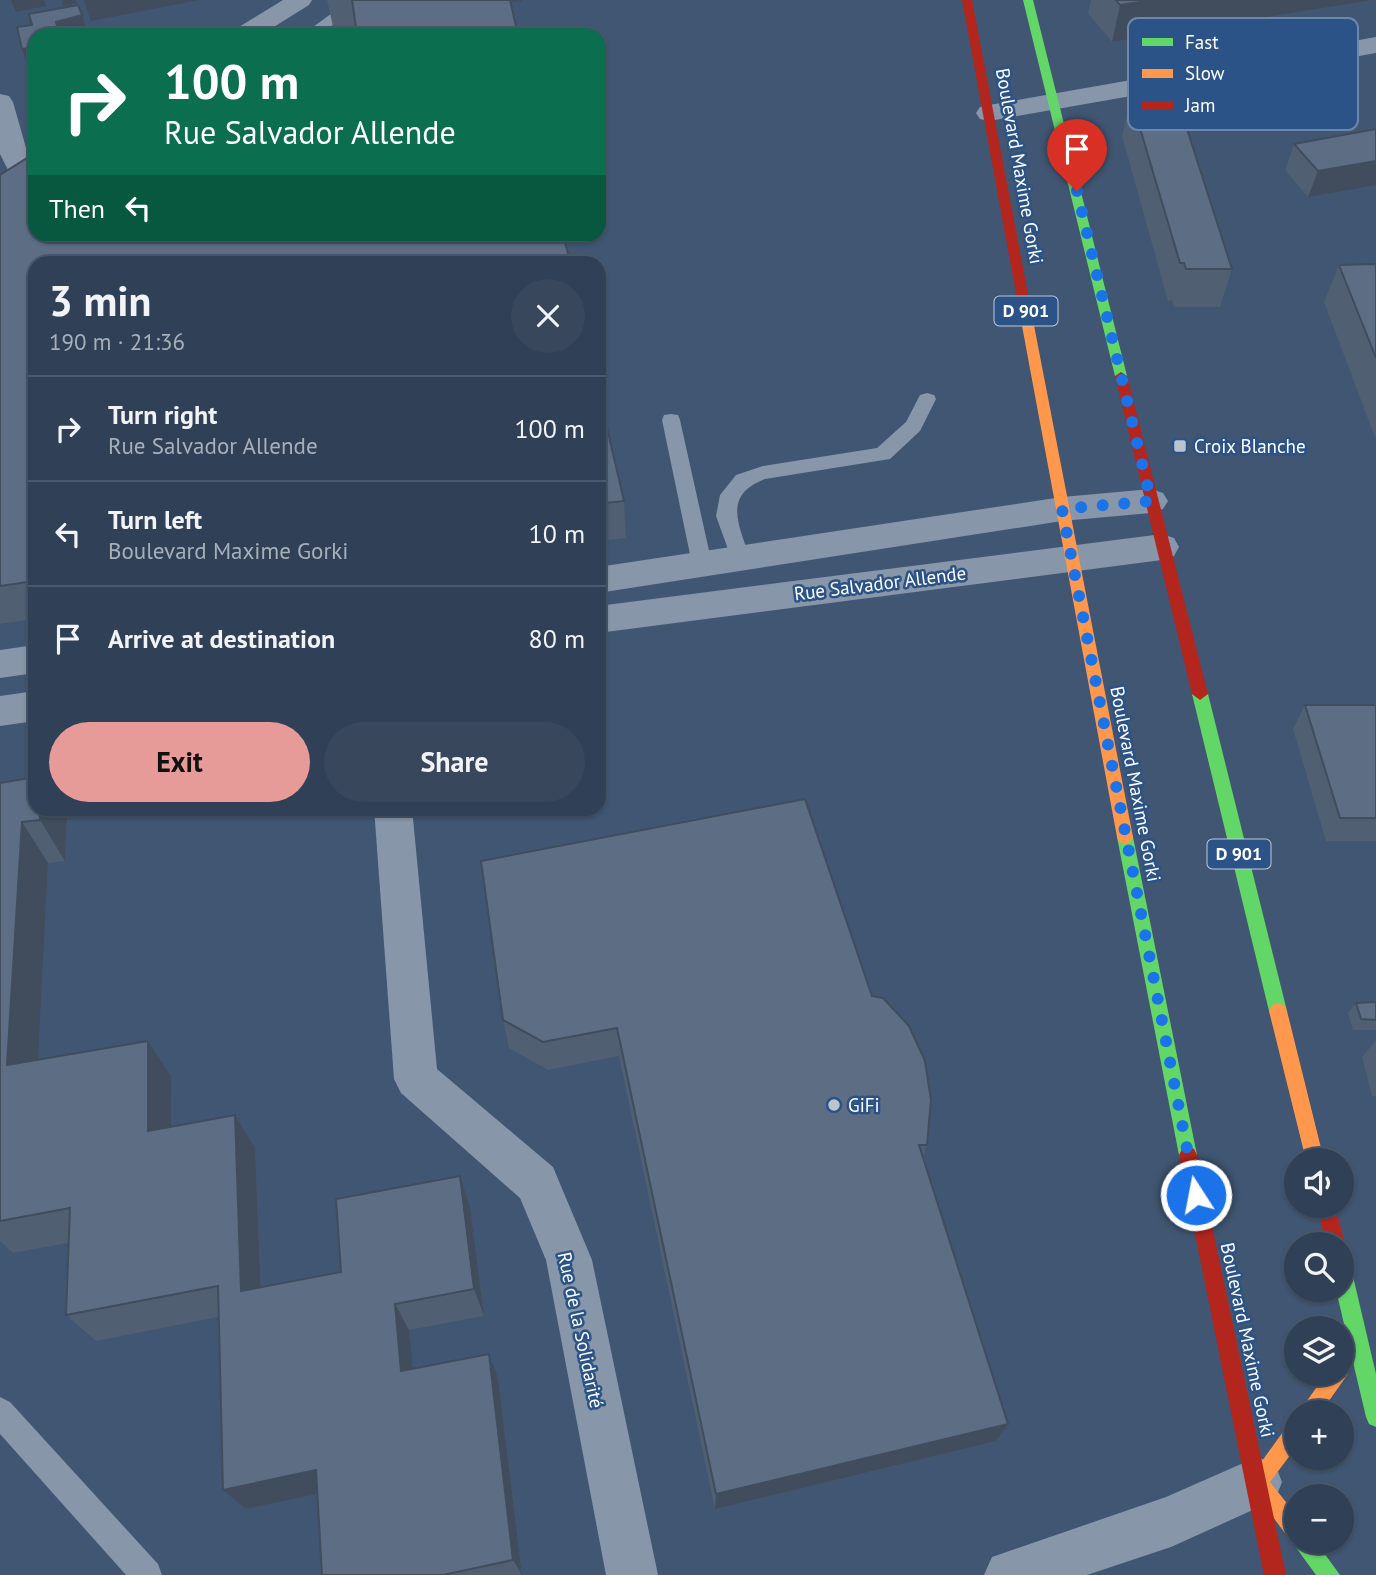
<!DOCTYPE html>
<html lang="en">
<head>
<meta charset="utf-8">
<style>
	:root { --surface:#304056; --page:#38475c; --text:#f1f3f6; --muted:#a8afb9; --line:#4b596c; --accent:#e69b98 }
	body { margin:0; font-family:"PT Sans",sans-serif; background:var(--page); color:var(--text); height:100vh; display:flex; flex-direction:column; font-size:26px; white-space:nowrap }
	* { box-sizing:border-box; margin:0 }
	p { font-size:23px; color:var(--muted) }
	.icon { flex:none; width:38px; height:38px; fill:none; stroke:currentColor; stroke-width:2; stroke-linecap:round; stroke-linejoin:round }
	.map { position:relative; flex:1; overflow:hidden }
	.panel { position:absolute; left:28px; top:256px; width:578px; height:560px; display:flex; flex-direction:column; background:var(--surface); border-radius:21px; box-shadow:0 2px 5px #0004,0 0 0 2px var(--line) }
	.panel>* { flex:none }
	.banner { position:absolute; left:28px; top:28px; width:578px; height:214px; border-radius:21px; box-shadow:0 2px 5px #0004,0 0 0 2px var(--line); background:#0b6e4f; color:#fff; overflow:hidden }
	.controls { position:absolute; left:1284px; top:1148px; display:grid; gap:14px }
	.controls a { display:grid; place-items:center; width:70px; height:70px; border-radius:50%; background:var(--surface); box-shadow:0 2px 5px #0004,0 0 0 2px var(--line); font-size:35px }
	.pin { position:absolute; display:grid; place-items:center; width:60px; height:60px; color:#fff; margin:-72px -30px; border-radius:50% 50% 50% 0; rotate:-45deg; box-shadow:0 0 7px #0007 }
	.pin .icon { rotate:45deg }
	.me { position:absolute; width:77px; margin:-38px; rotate:349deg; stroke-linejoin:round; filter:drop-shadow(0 0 5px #0008) }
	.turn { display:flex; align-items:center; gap:24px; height:147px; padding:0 21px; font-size:32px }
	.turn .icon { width:91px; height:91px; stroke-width:2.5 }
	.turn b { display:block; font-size:49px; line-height:60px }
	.then { display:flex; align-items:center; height:66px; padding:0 21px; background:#0003; gap:14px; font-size:26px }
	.round { display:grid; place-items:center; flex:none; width:74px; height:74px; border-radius:37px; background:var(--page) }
	.overview { display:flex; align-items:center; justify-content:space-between; height:119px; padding:0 21px }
	h1 { font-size:42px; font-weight:700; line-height:52px }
	.button { display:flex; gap:14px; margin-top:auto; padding:14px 21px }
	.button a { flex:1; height:80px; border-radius:42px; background:var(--accent); color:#111; font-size:28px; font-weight:700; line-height:80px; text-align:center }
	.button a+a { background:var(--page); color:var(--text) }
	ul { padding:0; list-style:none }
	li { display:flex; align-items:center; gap:21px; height:105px; padding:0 21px; border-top:2px solid var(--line) }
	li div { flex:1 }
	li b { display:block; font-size:26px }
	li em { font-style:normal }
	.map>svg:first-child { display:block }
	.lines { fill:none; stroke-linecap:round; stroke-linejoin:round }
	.lane { fill:#8796a8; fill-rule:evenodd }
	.street { fill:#8796a8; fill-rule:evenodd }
	.fast { fill:#63d668; fill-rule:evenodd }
	.slow { fill:#ff974d; fill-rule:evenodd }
	.jam { fill:#b3261e; fill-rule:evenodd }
	.wall { fill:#505f72 }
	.shaded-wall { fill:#414d5c }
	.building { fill:#5d6e84; stroke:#414d5c; stroke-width:2 }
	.route { stroke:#1a73e8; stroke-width:12; stroke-dasharray:0 21.6 }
	.poi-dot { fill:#bcc4ce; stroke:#2b5387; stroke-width:2.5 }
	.labels { text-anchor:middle; stroke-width:5; stroke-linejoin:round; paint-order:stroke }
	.shield { fill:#2b5387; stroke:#bfcbdb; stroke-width:2 }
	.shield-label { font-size:18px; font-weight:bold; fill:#fff }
	.street-label { font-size:19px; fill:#fff; stroke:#2b5387 }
	.poi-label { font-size:19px; fill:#fff; stroke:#2b5387; text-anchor:start }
	.key { fill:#2b5387; stroke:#6b87ab; stroke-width:2 }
	.key-label { font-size:19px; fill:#fff }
</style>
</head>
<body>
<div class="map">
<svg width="1376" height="1575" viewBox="0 0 1376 1575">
	<rect width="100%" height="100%" fill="#405672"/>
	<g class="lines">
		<path class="lane" d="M350,0H367L319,35H302Z
			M927,393L934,395L936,399L920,431L890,459L765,479C722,495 739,525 750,558L747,563L740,565L733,563L716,516L720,495L736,475L763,466L877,448L906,422L920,395Z
			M671,414L678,415L680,420L712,564L709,569L702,572L695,569L692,564L662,420L664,415Z
			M0,1397L10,1402L158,1564L162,1575H126L0,1434Z"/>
		<path class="street" d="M283,0H312L309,5L261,35H230L234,30Z
			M1376,37V53L989,121L980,119L976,113L980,107L989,105Z
			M0,94L9,96L13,102L28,155L35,170L32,178L22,180L12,178L0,154Z
			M1151,489L1163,493L1168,501L1163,509L1151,513L1062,521L598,593V567L1062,497Z
			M1162,534L1174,538L1179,547L1174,556L1162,560L598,633V606Z
			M35,645V673L0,678V650Z
			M35,691V721L0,726V696Z
			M374,808H412L437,1069L553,1167L592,1260L658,1575H606L546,1260L520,1198L401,1093L394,1079Z
			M1257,1457L1275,1464L1282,1482L1275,1500L1171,1547L1087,1575H984L992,1557L1166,1497Z"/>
		<path class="fast" d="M1023,0H1033L1127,376L1121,380L1115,376Z
			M1200,688L1208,694L1287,1011L1284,1017L1278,1019L1272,1017L1269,1011L1192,694Z
			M1125,830L1131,832L1133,837L1197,1155L1194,1161L1188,1164L1182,1161L1179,1155L1117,837L1119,832Z
			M1342,1262L1349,1265L1352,1272L1376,1374V1427L1369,1424L1366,1417L1336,1290H1342Z
			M1297,1534V1542H1316L1340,1575H1316L1292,1542Z"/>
		<path class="slow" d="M1026,311L1032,315L1133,837L1131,842L1125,844L1119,842L1117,837L1020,315Z
			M1278,1003L1284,1005L1287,1011L1324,1160H1306L1269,1011L1272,1005Z
			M1342,1366L1348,1374L1321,1412H1299L1326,1374H1342Z
			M1297,1419V1446L1270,1482L1297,1516V1542H1301L1297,1544L1290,1540L1247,1482L1290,1422Z"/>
		<path class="jam" d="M962,0H972L1032,315L1026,319L1020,315Z
			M1121,372L1127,376L1208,694L1200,700L1192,694L1115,376Z
			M1188,1146L1194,1149L1197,1155L1286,1575H1264L1179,1155L1182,1149Z
			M1317,1206H1335L1345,1244L1342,1249V1244H1326Z"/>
	</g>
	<path class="wall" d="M327,0H522V1L510,2L518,35H335Z
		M1091,0H1373L1112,42L1088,13Z
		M1131,98L1232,269L1220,307H1174L1172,300L1168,301L1122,136Z
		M1376,129L1308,197L1285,170L1294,144Z
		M0,175L35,262V619L0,624Z
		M1376,264V440L1324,302L1339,265Z
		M598,389L624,501L626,538L598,541Z
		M1305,705H1376V841H1326L1293,729Z
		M0,783L35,808H61L67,818L65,861L48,863L38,1060L148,1041L171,1076L172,1127L235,1115L255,1148L261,1287L341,1272L460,1176L470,1207L484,1316L409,1330L412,1369L489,1354L498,1378L522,1575H322L318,1493L246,1509L218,1317L96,1341L66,1315L68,1243L13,1253L0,1241Z
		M872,996L927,1145L923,1158L1008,1424L996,1441L715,1509L619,1056L548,1070L509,1048L503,1020Z
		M1376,1002V1030H1353L1348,1013L1356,1003Z
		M1376,1040V1096H1372L1362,1057Z"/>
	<path class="shaded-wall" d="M11,0H44L46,6L16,12Z
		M62,0H76L77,3L63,6Z
		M84,0H199L91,21Z
		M506,0H522V1L506,3Z
		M1153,0H1373L1112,42L1120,5Z
		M82,15L86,28L61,35H50L56,22Z
		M35,47V61L27,63L22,49Z
		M1376,161V185L1308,197L1318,171Z
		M40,808H61L67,818L65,861L40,820Z
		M22,822L48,863L36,1100L7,1065Z
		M148,1041L171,1076L172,1164L148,1131Z
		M235,1115L255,1148L262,1318L241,1291Z
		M460,1176L470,1207L484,1316L474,1289Z
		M395,1304L409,1330L415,1395L401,1371Z
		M489,1354L498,1378L522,1575L513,1560Z
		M1008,1424L996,1441L715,1509L716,1494Z
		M316,1470L335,1490L246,1509L223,1490Z"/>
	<path class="building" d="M352,0H510L518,35H357Z
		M1116,0H1153L1120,5Z
		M78,5L82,15L56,22L59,33L50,35H35V47L22,49L17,27L32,25L29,14Z
		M1131,98H1177L1232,269H1186L1184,263H1180Z
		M1376,129V161L1318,171L1294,144Z
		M35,153V234H563L570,262H35V581L0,586V175Z
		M1376,264V358L1339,265Z
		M598,389L624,501L598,504Z
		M1305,705H1376V818H1340Z
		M35,777V808H40V820L22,822L7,1065L148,1041V1131L235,1115L241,1291L341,1272L336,1199L460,1176L474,1289L395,1304L401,1371L489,1354L513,1560L443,1575H322L316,1470L223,1490L218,1286L66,1315L70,1208L0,1221V783Z
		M805,799L872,996L883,998L909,1026L925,1061L931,1100L927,1145H919L1008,1424L716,1494L617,1028L543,1042L503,1020L481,861Z
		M1376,1002V1020L1361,1019L1356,1003Z"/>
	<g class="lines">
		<path class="route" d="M1077,191L1151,501L1062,509L1196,1195"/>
	</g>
	<g class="poi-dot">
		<rect x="1173" y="439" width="14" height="14" rx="3.5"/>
		<circle cx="834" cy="1105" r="7"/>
	</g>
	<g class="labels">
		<g class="shield">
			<rect x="994.5" y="296.5" width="63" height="29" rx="5"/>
			<rect x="1207.5" y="839.5" width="63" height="29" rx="5"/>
		</g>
		<g class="shield-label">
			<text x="1026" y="317">D 901</text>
			<text x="1239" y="860">D 901</text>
		</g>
		<g class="street-label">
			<text transform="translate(1020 166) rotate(80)" y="7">Boulevard Maxime Gorki</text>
			<text transform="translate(880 583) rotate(-7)" y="7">Rue Salvador Allende</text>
			<text transform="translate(1136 784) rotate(79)" y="7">Boulevard Maxime Gorki</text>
			<text transform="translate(581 1330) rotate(78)" y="7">Rue de la Solidarité</text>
			<text transform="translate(1248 1340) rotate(78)" y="7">Boulevard Maxime Gorki</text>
		</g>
		<g class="poi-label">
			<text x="1194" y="453">Croix Blanche</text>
			<text x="848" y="1112">GiFi</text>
		</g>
	</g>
	<rect x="1128" y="18" width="230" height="112" rx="10" class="key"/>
	<rect x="1142" y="38" width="31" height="8" fill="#63d668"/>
	<rect x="1142" y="69" width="31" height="9" fill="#ff974d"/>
	<rect x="1142" y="101" width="31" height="8" fill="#b3261e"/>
	<g class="key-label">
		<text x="1185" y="49">Fast</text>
		<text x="1185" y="80">Slow</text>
		<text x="1185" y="112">Jam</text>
	</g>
</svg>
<div class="controls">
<a><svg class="icon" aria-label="sound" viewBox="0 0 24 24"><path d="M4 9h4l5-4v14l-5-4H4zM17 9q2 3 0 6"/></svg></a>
<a><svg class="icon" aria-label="search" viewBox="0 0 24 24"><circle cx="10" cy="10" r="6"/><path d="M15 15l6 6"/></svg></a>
<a><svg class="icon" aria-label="layers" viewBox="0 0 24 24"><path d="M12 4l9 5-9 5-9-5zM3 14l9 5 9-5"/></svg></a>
<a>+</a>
<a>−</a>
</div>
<div class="pin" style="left:1077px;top:191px;background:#d93025"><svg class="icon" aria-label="arrive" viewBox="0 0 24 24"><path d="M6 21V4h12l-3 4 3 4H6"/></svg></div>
<svg class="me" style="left:1196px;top:1195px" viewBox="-20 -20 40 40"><circle r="17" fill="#1a73e8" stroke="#fff" stroke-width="3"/><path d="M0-11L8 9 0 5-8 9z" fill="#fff"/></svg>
<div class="banner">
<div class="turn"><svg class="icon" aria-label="right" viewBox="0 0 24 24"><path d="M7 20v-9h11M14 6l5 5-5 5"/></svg><div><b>100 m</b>Rue Salvador Allende</div></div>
<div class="then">Then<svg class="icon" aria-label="left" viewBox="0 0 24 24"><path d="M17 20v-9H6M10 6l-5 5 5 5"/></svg></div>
</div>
<section class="panel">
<div class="overview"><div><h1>3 min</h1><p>190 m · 21:36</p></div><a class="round"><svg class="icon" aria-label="close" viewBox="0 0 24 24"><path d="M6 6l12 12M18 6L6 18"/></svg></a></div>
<ul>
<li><svg class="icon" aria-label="right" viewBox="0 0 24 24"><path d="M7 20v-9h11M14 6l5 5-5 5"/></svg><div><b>Turn right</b><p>Rue Salvador Allende</p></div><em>100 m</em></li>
<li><svg class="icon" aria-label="left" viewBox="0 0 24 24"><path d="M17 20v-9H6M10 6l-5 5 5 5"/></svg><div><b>Turn left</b><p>Boulevard Maxime Gorki</p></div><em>10 m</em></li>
<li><svg class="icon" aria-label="arrive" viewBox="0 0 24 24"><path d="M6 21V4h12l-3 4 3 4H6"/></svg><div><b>Arrive at destination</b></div><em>80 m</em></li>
</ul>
<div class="button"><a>Exit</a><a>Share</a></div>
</section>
</div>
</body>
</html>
